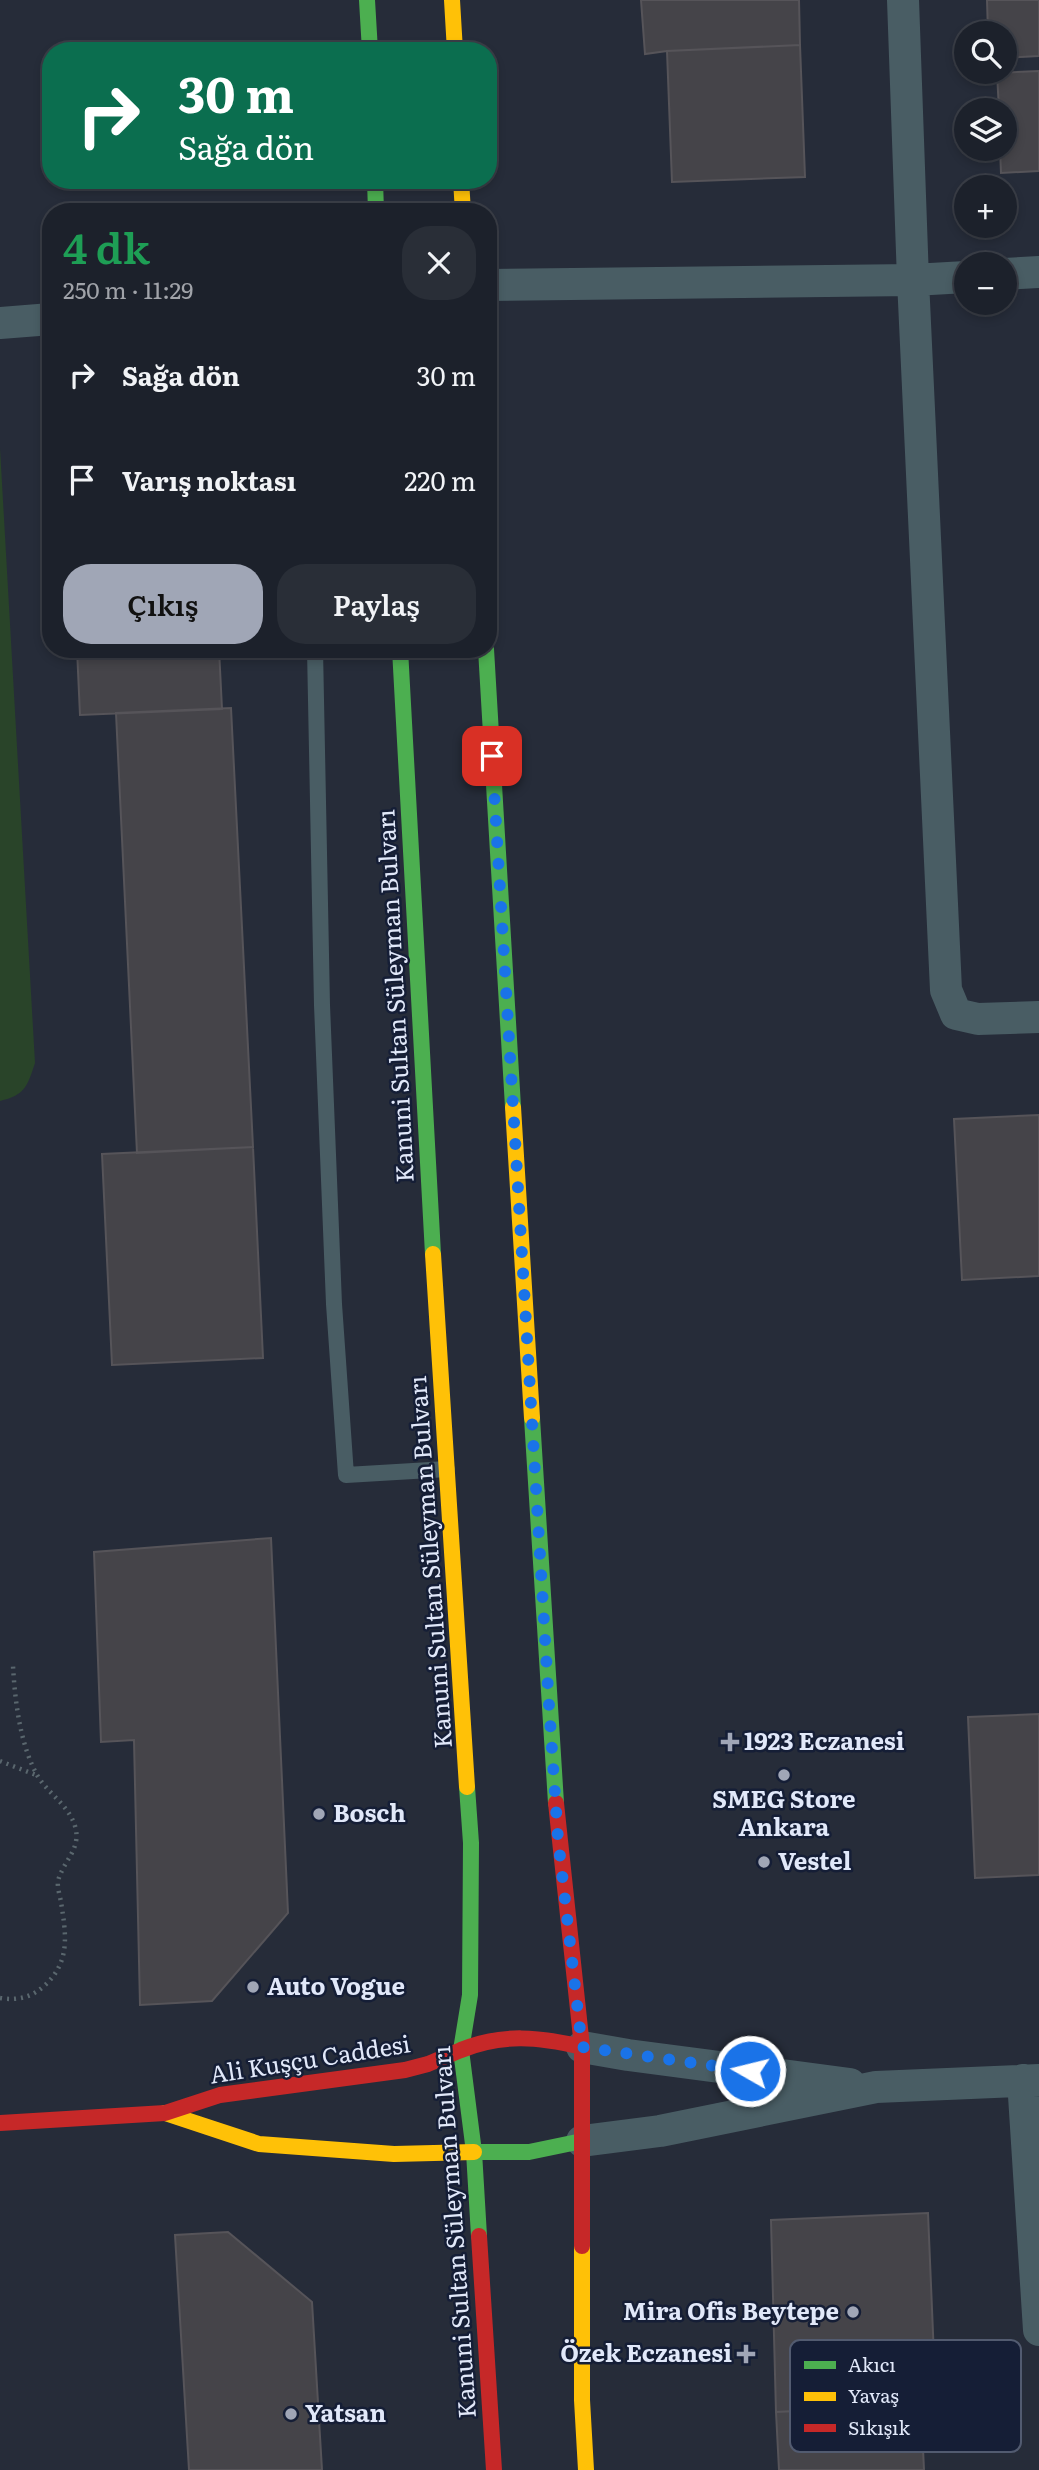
<!DOCTYPE html>
<html lang="tr">
<head>
<meta charset="utf-8">
<style>
	:root { --surface:#1c212b; --page:#292e37; --text:#f1f3f6; --muted:#a0a3a9; --line:#3a3e47; --accent:#a0a6b6 }
	body { margin:0; font-family:Literata,serif; background:var(--page); color:var(--text); height:100vh; display:flex; flex-direction:column; font-size:26px; white-space:nowrap }
	* { box-sizing:border-box; margin:0 }
	p { font-size:23px; color:var(--muted) }
	.icon { flex:none; width:38px; height:38px; fill:none; stroke:currentColor; stroke-width:2; stroke-linecap:round; stroke-linejoin:round }
	.map { position:relative; flex:1; overflow:hidden }
	.side { position:absolute; left:42px; top:203px; width:455px; height:455px; display:flex; flex-direction:column; background:var(--surface); border-radius:28px; box-shadow:0 4px 10px #0003,0 0 0 2px var(--line) }
	.side>* { flex:none }
	.top-card { position:absolute; left:42px; top:42px; width:455px; height:147px; border-radius:28px; box-shadow:0 4px 10px #0003,0 0 0 2px var(--line); background:#0b6e4f; color:#fff; overflow:hidden }
	.fabs { position:absolute; left:954px; top:21px; display:grid; gap:14px }
	.fabs a { display:grid; place-items:center; width:63px; height:63px; border-radius:50%; background:var(--surface); box-shadow:0 4px 10px #0003,0 0 0 2px var(--line); font-size:35px }
	.pin { position:absolute; display:grid; place-items:center; width:60px; height:60px; color:#fff; margin:-30px; border-radius:14px; box-shadow:0 4px 10px #0006 }
	.me { position:absolute; width:77px; margin:-38px; rotate:278deg; stroke-linejoin:round; filter:drop-shadow(0 0 5px #0008) }
	.turn { display:flex; align-items:center; gap:24px; height:147px; padding:0 21px; font-size:32px }
	.turn .icon { width:91px; height:91px; stroke-width:2.5 }
	.turn b { display:block; font-size:49px; line-height:60px }
	.round { display:grid; place-items:center; flex:none; width:74px; height:74px; border-radius:28px; background:var(--page) }
	.summary { display:flex; align-items:center; justify-content:space-between; height:119px; padding:0 21px }
	h1 { font-size:42px; font-weight:600; line-height:52px; color:#1e9e55 }
	.button { display:flex; gap:14px; margin-top:auto; padding:14px 21px }
	.button a { flex:1; height:80px; border-radius:28px; background:var(--accent); color:#111; font-size:28px; font-weight:600; line-height:80px; text-align:center }
	.button a+a { background:var(--page); color:var(--text) }
	ul { padding:0; list-style:none }
	li { display:flex; align-items:center; gap:21px; height:105px; padding:0 21px }
	li div { flex:1 }
	li b { display:block; font-size:26px }
	li em { font-style:normal }
	.map>svg:first-child { display:block }
	.green { fill:#294429 }
	.building { fill:#454449; stroke:#565459; stroke-width:2 }
	.lines { fill:none; stroke-linecap:round; stroke-linejoin:round }
	.path { stroke:#5a676e; stroke-width:4.5; stroke-dasharray:2 5; stroke-linecap:butt }
	.lane { stroke:#495d64; stroke-width:16 }
	.street { stroke:#495d64; stroke-width:32 }
	.fast { stroke:#4caf50; stroke-width:16 }
	.slow { stroke:#ffc107; stroke-width:16 }
	.jam { stroke:#c62828; stroke-width:16 }
	.route { stroke:#1a73e8; stroke-width:12; stroke-dasharray:0 21.6 }
	.poi-dot { fill:#a0a6b6; stroke:#151e36; stroke-width:2.5 }
	.labels { text-anchor:middle; stroke-width:5; stroke-linejoin:round; paint-order:stroke }
	.street-label { font-size:24px; fill:#e1e8f9; stroke:#151e36 }
	.poi-label { font-size:24px; font-weight:bold; fill:#e1e8f9; stroke:#151e36; text-anchor:start }
	.key { fill:#151e36; stroke:#525b70; stroke-width:2 }
	.key-label { font-size:19px; fill:#e1e8f9 }
</style>
</head>
<body>
<div class="map">
<svg width="1039" height="2470" viewBox="0 0 1039 2470">
	<rect width="100%" height="100%" fill="#262c39"/>
	<path class="green" d="M0,448L35,1063C27,1087 25,1095 0,1101Z"/>
	<path class="building" d="M641,0H799L800,45L667,51L645,54Z
		M987,0H1039V56L1004,58V33H988Z
		M800,45L805,177L672,182L667,51Z
		M1039,71V171L1001,173L1000,149H1004V110H999L997,73Z
		M77,649H219L222,709L80,715Z
		M231,708L253,1147L137,1153L116,713Z
		M1039,1115V1276L962,1280L954,1119Z
		M253,1147L263,1358L112,1365L102,1154Z
		M271,1538L288,1913L212,2001L140,2005L134,1740L101,1742L94,1552Z
		M1039,1714V1875L975,1878L968,1717Z
		M928,2213L936,2405L776,2412L771,2220Z
		M228,2232L312,2302L322,2470H189L175,2235Z
		M921,2405L924,2470H779L776,2412Z"/>
	<g class="lines">
		<path class="path" d="M0,1761L36,1775
			M0,1998C17,2001 32,1997 44,1986C71,1962 66,1934 61,1902C60,1896 57,1887 58,1881C63,1861 82,1849 75,1826C68,1804 48,1794 37,1775C20,1744 15,1701 13,1666"/>
		<path class="lane" d="M315,649L322,1005L334,1304L346,1475L447,1469"/>
		<path class="street" d="M903,0L913,280L946,990L956,1014L978,1019L1039,1017
			M1004,274L1039,272
			M488,285L913,280L966,277
			M0,323L51,319
			M582,2047L628,2055L850,2084
			M1023,2080L1039,2330
			M582,2141L660,2131L876,2087L1039,2080"/>
		<path class="fast" d="M367,0L370,51
			M375,180L376,212
			M400,649L433,1254
			M486,649L513,1107
			M532,1418L556,1803
			M467,1787L471,1843L470,1995L461,2050L474,2152L479,2236
			M474,2152H529L582,2141"/>
		<path class="slow" d="M452,0L455,51
			M461,180L463,212
			M513,1107L532,1418
			M433,1254L467,1787
			M165,2113L259,2144L394,2154L474,2152
			M582,2246V2400L586,2470"/>
		<path class="jam" d="M556,1803L582,2047V2246
			M461,2050C503,2033 539,2037 582,2047
			M0,2123L165,2113L220,2095L405,2070L428,2064L461,2050
			M479,2236L494,2470"/>
	</g>
	<g class="lines">
		<path class="route" d="M492,756L549,1705L558,1839L582,2047L750,2071"/>
	</g>
	<g class="poi-dot">
		<path d="M726.5 1731.5h7v7h7v7h-7v7h-7v-7h-7v-7h7z"/>
		<circle cx="784" cy="1775" r="7"/>
		<circle cx="319" cy="1814" r="7"/>
		<circle cx="764" cy="1862" r="7"/>
		<circle cx="253" cy="1987" r="7"/>
		<circle cx="853" cy="2312" r="7"/>
		<path d="M742.5 2343.5h7v7h7v7h-7v7h-7v-7h-7v-7h7z"/>
		<circle cx="291" cy="2414" r="7"/>
	</g>
	<g class="labels">
		<g class="street-label">
			<text transform="translate(396 996) rotate(-93)" y="8">Kanuni Sultan Süleyman Bulvarı</text>
			<text transform="translate(431 1562) rotate(-94)" y="8">Kanuni Sultan Süleyman Bulvarı</text>
			<text transform="translate(310 2060) rotate(-9)" y="8">Ali Kuşçu Caddesi</text>
			<text transform="translate(455 2232) rotate(-94)" y="8">Kanuni Sultan Süleyman Bulvarı</text>
		</g>
		<g class="poi-label">
			<text x="744" y="1750">1923 Eczanesi</text>
			<text x="784" y="1808" text-anchor="middle">SMEG Store<tspan x="784" dy="28">Ankara</tspan></text>
			<text x="333" y="1822">Bosch</text>
			<text x="778" y="1870">Vestel</text>
			<text x="267" y="1995">Auto Vogue</text>
			<text x="839" y="2320" text-anchor="end">Mira Ofis Beytepe</text>
			<text x="732" y="2362" text-anchor="end">Özek Eczanesi</text>
			<text x="305" y="2422">Yatsan</text>
		</g>
	</g>
	<rect x="790" y="2340" width="231" height="112" rx="10" class="key"/>
	<rect x="804" y="2361" width="32" height="8" fill="#4caf50"/>
	<rect x="804" y="2392" width="32" height="9" fill="#ffc107"/>
	<rect x="804" y="2424" width="32" height="8" fill="#c62828"/>
	<g class="key-label">
		<text x="848" y="2372">Akıcı</text>
		<text x="848" y="2403">Yavaş</text>
		<text x="848" y="2435">Sıkışık</text>
	</g>
</svg>
<div class="fabs">
<a><svg class="icon" aria-label="search" viewBox="0 0 24 24"><circle cx="10" cy="10" r="6"/><path d="M15 15l6 6"/></svg></a>
<a><svg class="icon" aria-label="layers" viewBox="0 0 24 24"><path d="M12 4l9 5-9 5-9-5zM3 14l9 5 9-5"/></svg></a>
<a>+</a>
<a>−</a>
</div>
<div class="pin" style="left:492px;top:756px;background:#d93025"><svg class="icon" aria-label="arrive" viewBox="0 0 24 24"><path d="M6 21V4h12l-3 4 3 4H6"/></svg></div>
<svg class="me" style="left:750px;top:2071px" viewBox="-20 -20 40 40"><circle r="17" fill="#1a73e8" stroke="#fff" stroke-width="3"/><path d="M0-11L8 9 0 5-8 9z" fill="#fff"/></svg>
<div class="top-card">
<div class="turn"><svg class="icon" aria-label="right" viewBox="0 0 24 24"><path d="M7 20v-9h11M14 6l5 5-5 5"/></svg><div><b>30 m</b>Sağa dön</div></div>
</div>
<section class="side">
<div class="summary"><div><h1>4 dk</h1><p>250 m · 11:29</p></div><a class="round"><svg class="icon" aria-label="close" viewBox="0 0 24 24"><path d="M6 6l12 12M18 6L6 18"/></svg></a></div>
<ul>
<li><svg class="icon" aria-label="right" viewBox="0 0 24 24"><path d="M7 20v-9h11M14 6l5 5-5 5"/></svg><div><b>Sağa dön</b></div><em>30 m</em></li>
<li><svg class="icon" aria-label="arrive" viewBox="0 0 24 24"><path d="M6 21V4h12l-3 4 3 4H6"/></svg><div><b>Varış noktası</b></div><em>220 m</em></li>
</ul>
<div class="button"><a>Çıkış</a><a>Paylaş</a></div>
</section>
</div>
</body>
</html>
